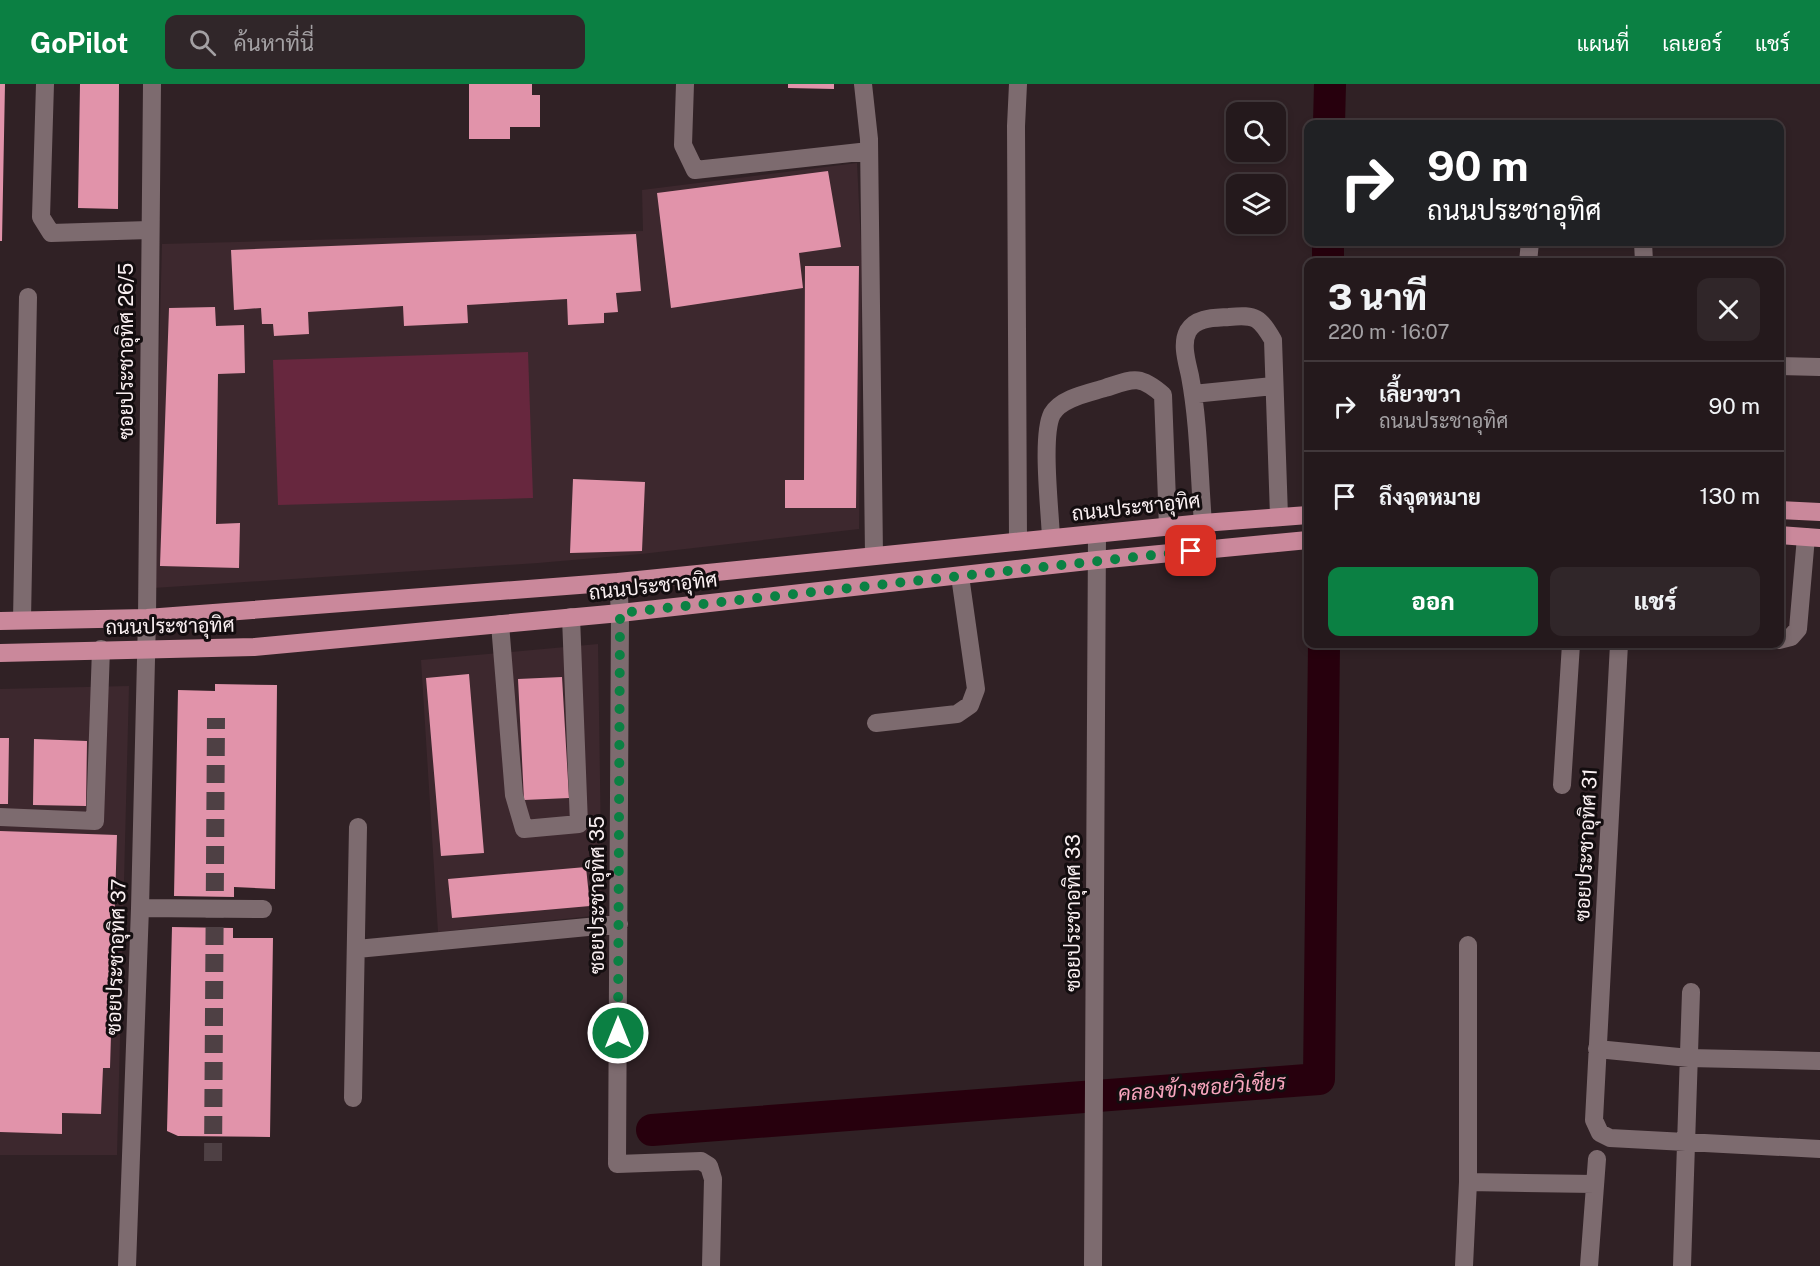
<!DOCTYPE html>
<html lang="th">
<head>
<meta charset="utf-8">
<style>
	:root { --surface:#24191c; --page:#302629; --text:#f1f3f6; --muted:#a3a0a3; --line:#41383b; --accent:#0b8043 }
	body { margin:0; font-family:"Public Sans",Sarabun,sans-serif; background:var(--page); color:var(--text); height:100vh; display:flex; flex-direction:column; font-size:22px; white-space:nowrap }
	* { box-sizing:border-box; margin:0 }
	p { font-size:20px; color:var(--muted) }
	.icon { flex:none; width:33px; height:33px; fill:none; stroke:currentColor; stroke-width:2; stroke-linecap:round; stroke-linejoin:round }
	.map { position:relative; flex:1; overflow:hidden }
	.panel { position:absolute; left:1304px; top:174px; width:480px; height:390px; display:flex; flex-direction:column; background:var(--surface); border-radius:12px; box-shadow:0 3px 9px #0003,0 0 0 2px var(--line) }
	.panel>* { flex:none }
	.banner { position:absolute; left:1304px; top:36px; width:480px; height:126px; border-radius:12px; box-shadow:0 3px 9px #0003,0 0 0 2px var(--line); background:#202124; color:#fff; overflow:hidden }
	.buttons { position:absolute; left:1226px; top:18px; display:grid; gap:12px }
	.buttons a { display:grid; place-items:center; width:60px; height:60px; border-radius:12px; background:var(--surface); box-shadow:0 3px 9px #0003,0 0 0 2px var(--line); font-size:30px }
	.pin { position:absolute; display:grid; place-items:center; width:51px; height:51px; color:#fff; margin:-26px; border-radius:12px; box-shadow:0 3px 9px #0006 }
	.me { position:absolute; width:66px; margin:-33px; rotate:0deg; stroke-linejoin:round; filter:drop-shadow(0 0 4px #0008) }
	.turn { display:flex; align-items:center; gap:21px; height:126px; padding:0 24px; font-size:27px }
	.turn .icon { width:78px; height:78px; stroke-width:2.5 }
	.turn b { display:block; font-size:42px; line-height:51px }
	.round { display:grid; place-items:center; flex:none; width:63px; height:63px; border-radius:12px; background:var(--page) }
	.summary { display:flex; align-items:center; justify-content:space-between; height:102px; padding:0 24px }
	h1 { font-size:36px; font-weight:800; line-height:45px }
	.primary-button { display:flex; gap:12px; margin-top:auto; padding:12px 24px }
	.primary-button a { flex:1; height:69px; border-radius:12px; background:var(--accent); color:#fff; font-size:24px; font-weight:800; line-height:69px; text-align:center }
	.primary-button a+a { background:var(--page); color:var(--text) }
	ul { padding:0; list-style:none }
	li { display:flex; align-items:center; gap:18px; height:90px; padding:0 24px; border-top:2px solid var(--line) }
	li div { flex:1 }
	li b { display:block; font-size:22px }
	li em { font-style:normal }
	header { display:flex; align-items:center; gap:36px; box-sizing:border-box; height:84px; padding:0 30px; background:var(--accent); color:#fff }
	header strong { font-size:28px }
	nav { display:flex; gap:33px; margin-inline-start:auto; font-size:21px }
	.search { width:420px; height:54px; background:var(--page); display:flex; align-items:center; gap:15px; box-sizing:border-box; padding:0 21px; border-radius:12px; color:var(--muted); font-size:22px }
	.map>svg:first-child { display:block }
	.built { fill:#3d282e }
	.green { fill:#67273e }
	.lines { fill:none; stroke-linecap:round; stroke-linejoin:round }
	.canal { stroke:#27000d; stroke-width:32 }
	.building { fill:#e193aa }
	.minor-tunnel { stroke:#4e4044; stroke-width:18; stroke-dasharray:18 9; stroke-linecap:butt }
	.minor { stroke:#7d6b6f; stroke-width:18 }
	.major { stroke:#ca889b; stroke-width:18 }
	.route { stroke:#0b8043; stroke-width:10; stroke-dasharray:0 18 }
	.labels { text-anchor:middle; stroke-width:6; stroke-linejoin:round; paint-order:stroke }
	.street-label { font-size:20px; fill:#faf0f2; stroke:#130d0f }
	.water-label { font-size:21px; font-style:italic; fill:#f9a5be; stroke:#130d0f }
</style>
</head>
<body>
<header>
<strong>GoPilot</strong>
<div class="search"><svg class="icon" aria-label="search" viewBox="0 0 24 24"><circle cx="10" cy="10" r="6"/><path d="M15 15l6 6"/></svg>ค้นหาที่นี่</div>
<nav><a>แผนที่</a><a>เลเยอร์</a><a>แชร์</a></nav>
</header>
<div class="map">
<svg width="1820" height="1182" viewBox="0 0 1820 1182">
	<rect width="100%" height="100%" fill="#302125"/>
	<path class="built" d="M857,79L862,181L859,445L641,470L538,479L153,504L162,160L643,147L642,106Z
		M598,560L602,831L438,848L421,576Z
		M129,602L117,1071H0V605Z"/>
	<path class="green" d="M528,268L533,414L278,421L273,276Z"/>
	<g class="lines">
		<path class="canal" d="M1329,40L1330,0
			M1328,178V158
			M652,1046L1319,995L1324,560"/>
	</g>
	<path class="building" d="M0,0H5L2,157H0Z
		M80,0H119L118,125L78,124Z
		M469,0H532V11H540V43H510V55H469Z
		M788,0H834V5L788,4Z
		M828,87L841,163L799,169L803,204L671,224L657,109Z
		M636,150L641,207L616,209L618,228L604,229V239L568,241L567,215L467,221L468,239L404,242L403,222L308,228L309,250L274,252L273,240H262L261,224L234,226L231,166Z
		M805,182H859L856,424H785V396H804Z
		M215,223L216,242L244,241L245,289L218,290L216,440L240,439L239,484L160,482L169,224Z
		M573,395L645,398L642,467L570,469Z
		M469,590L484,769L441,772L426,594Z
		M562,593L569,714L524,716L518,595Z
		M215,600L277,601L275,805L234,803V813L174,812L178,606L215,607Z
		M0,654H9L8,720H0Z
		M34,655L87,657L86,722L33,721Z
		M0,747L117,751L110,984H103L101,1030L62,1029V1050L0,1048Z
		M586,783L590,822L452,834L448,795Z
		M172,843L233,844V854H273L270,1053L178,1052L167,1047Z"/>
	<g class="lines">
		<path class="minor-tunnel" d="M213,1077L216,634"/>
		<path class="minor" d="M45,0L41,133L51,149L149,146
			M685,0L683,61L695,86L869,67
			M863,0L869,55L874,472
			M1018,0L1016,42L1018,457
			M1643,158L1644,178
			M1528,178L1530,158
			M1779,282L1820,283
			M1193,310L1273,302
			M1203,439C1199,390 1199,340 1190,292C1187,278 1181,260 1188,247C1196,233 1215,234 1229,233C1256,230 1260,234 1273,256L1279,432
			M1051,454C1050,426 1041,352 1052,330C1061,314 1089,309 1105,304C1133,295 1139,290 1163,311L1168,443
			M618,498L620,529L617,1080L701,1077L709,1082L713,1095L711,1182
			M22,536L28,213
			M500,540L514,711L524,745L579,740L571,533
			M1779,556L1791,553L1798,545L1806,453
			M1619,560L1594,1036L1600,1049L1610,1054L1820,1065
			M876,639L957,630L970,621L976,605L960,492
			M1562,701L1571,560
			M0,733L95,737L101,565
			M140,824L263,825
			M357,865L619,840
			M1597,965L1689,974L1820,977
			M353,1014L358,743
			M1468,1098L1595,1100
			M127,1182L140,824L147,534L152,0
			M1093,1182L1097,450
			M1464,1182L1468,1098V861
			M1589,1182L1597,1075
			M1682,1182L1691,908"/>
		<path class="major" d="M1779,426L1820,428
			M1779,451L1820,454
			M0,537L147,534L618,498L1203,439L1308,431
			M0,569L254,563L620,529L1097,476L1308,456"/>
	</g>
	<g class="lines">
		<path class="route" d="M618,949L620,529L1191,467"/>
	</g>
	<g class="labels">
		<g class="street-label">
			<text transform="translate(126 267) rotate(-90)" y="7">ซอยประชาอุทิศ 26/5</text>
			<text transform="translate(1136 423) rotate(-6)" y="7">ถนนประชาอุทิศ</text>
			<text transform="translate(653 502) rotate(-6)" y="7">ถนนประชาอุทิศ</text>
			<text transform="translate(170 542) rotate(-1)" y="7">ถนนประชาอุทิศ</text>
			<text transform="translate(1586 761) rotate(-87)" y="7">ซอยประชาอุทิศ 31</text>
			<text transform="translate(597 811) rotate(-90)" y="7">ซอยประชาอุทิศ 35</text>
			<text transform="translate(1073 829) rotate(-90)" y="7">ซอยประชาอุทิศ 33</text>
			<text transform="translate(116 873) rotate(-88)" y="7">ซอยประชาอุทิศ 37</text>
		</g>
		<g class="water-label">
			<text transform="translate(1202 1004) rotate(-4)" y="7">คลองข้างซอยวิเชียร</text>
		</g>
	</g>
</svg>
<div class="buttons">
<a><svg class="icon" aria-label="search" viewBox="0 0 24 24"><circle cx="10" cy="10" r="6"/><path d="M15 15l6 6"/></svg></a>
<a><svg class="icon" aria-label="layers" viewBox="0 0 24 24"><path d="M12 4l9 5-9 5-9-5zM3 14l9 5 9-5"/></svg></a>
</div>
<div class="pin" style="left:1191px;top:467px;background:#d93025"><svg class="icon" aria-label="arrive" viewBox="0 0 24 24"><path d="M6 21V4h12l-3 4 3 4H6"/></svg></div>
<svg class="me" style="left:618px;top:949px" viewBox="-20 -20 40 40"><circle r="17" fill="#0b8043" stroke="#fff" stroke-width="3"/><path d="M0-11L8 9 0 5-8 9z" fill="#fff"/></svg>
<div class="banner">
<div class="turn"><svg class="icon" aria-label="right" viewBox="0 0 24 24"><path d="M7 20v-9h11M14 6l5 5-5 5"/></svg><div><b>90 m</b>ถนนประชาอุทิศ</div></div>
</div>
<section class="panel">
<div class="summary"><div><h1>3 นาที</h1><p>220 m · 16:07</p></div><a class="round"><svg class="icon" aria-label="close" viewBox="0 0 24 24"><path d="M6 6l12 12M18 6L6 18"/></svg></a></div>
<ul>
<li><svg class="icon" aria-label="right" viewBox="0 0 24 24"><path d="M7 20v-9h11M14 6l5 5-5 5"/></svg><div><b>เลี้ยวขวา</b><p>ถนนประชาอุทิศ</p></div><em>90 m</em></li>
<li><svg class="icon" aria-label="arrive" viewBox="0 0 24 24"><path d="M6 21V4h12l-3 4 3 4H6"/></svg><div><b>ถึงจุดหมาย</b></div><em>130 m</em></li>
</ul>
<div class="primary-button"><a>ออก</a><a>แชร์</a></div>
</section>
</div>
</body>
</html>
